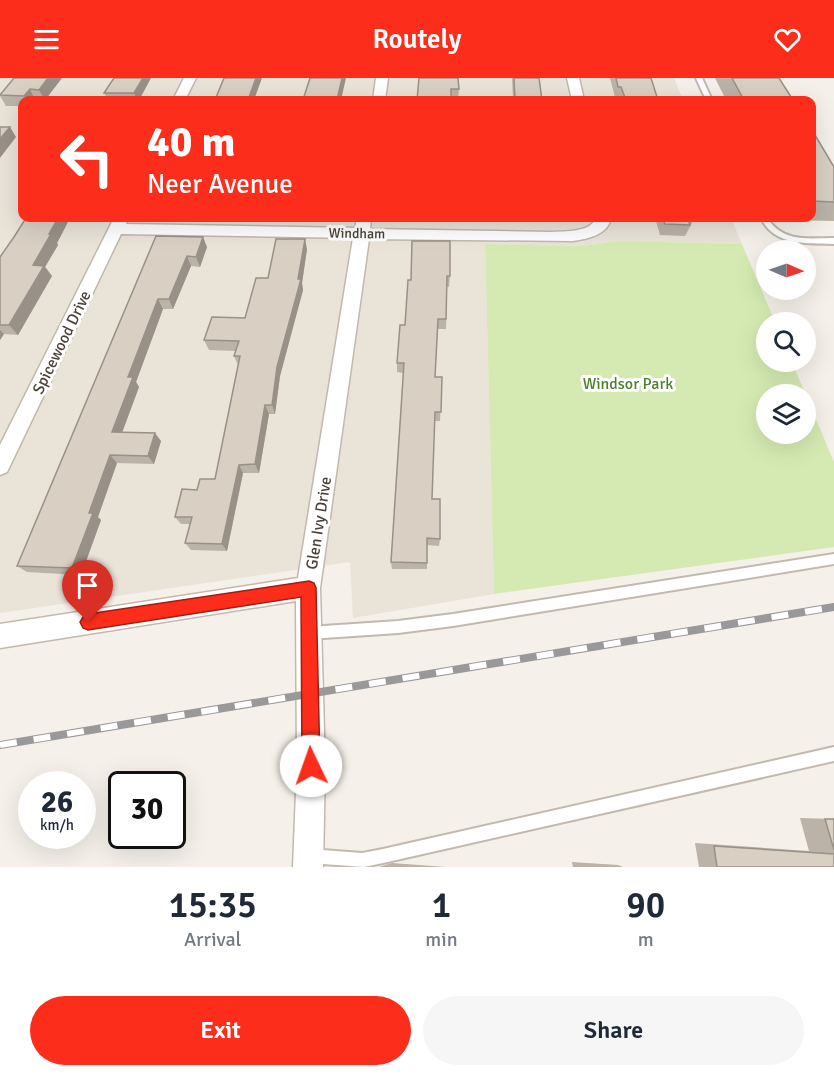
<!DOCTYPE html>
<html lang="en">
<head>
<meta charset="utf-8">
<style>
	:root { --surface:#fff; --page:#f6f6f7; --text:#1f2937; --muted:#747a83; --accent:#fc2d1a }
	body { margin:0; font-family:Signika,sans-serif; background:var(--page); color:var(--text); height:100vh; display:flex; flex-direction:column; font-size:22px; white-space:nowrap }
	* { box-sizing:border-box; margin:0 }
	p { font-size:20px; color:var(--muted) }
	.icon { flex:none; width:33px; height:33px; fill:none; stroke:currentColor; stroke-width:2; stroke-linecap:round; stroke-linejoin:round }
	.map { position:relative; height:789px; overflow:hidden }
	.sheet { display:flex; flex-direction:column; background:var(--surface); flex:1 }
	.sheet>* { flex:none }
	.top-card { position:absolute; left:18px; top:18px; width:798px; height:126px; border-radius:12px; box-shadow:0 6px 24px #0002; background:#fc2d1a; color:#fff; overflow:hidden }
	.needle { width:39px; rotate:92deg }
	.buttons { position:absolute; left:756px; top:162px; display:grid; gap:12px }
	.buttons a { display:grid; place-items:center; width:60px; height:60px; border-radius:50%; background:var(--surface); box-shadow:0 6px 24px #0002; font-size:30px }
	.speed { position:absolute; left:18px; top:693px; display:flex; gap:12px; font-size:30px; font-weight:700; text-align:center }
	.speed>* { display:grid; place-content:center; width:78px; height:78px; border-radius:50%; background:var(--surface); box-shadow:0 6px 24px #0002; line-height:1 }
	.speed small { font-size:15px; font-weight:400 }
	.speed .limit { border:3px solid #111; border-radius:9px; background:#fff; color:#111 }
	.pin { position:absolute; display:grid; place-items:center; width:51px; height:51px; color:#fff; margin:-62px -26px; border-radius:50% 50% 50% 0; rotate:-45deg; box-shadow:0 0 6px #0007 }
	.pin .icon { rotate:45deg }
	.me { position:absolute; width:66px; margin:-33px; rotate:357deg; stroke-linejoin:round; filter:drop-shadow(0 0 4px #0008) }
	.turn { display:flex; align-items:center; gap:21px; height:126px; padding:0 30px; font-size:27px }
	.turn .icon { width:78px; height:78px; stroke-width:2.5 }
	.turn b { display:block; font-size:42px; line-height:51px }
	.eta { display:flex; justify-content:space-evenly; align-items:center; height:102px; text-align:center }
	.eta b { font-size:36px; font-weight:600; line-height:42px }
	.cta { display:flex; gap:12px; margin-top:auto; padding:12px 30px }
	.cta a { flex:1; height:69px; border-radius:36px; background:var(--accent); color:#fff; font-size:24px; font-weight:600; line-height:69px; text-align:center }
	.cta a+a { background:var(--page); color:var(--text) }
	header { display:flex; justify-content:space-between; align-items:center; height:78px; padding:0 30px; background:var(--accent); color:#fff; font-size:27px; font-weight:600 }
	.map>svg:first-child { display:block }
	.residential { fill:#e9e3d8 }
	.green { fill:#d5eab3; fill-rule:evenodd }
	.lines { fill:none; stroke-linecap:round; stroke-linejoin:round }
	.service-casing { stroke:#c1b9ad; stroke-width:4 }
	.minor-casing { stroke:#c1b9ad; stroke-width:3 }
	.service { fill:#fff; fill-rule:evenodd }
	.minor { fill:#fff; fill-rule:evenodd }
	.rail-casing { stroke:#999; stroke-width:8 }
	.rail { stroke:#fff; stroke-width:6; stroke-dasharray:17; stroke-linecap:butt }
	.wall { fill:#bbb2a8 }
	.shaded-wall { fill:#999188 }
	.building { fill:#dacfc3; stroke:#999188; stroke-width:1.5 }
	.route { fill:#fc2d1a; stroke:#a41d11; stroke-width:1.5 }
	.labels { text-anchor:middle; stroke-width:6; stroke-linejoin:round; paint-order:stroke }
	.far-street-label { font-size:14px; fill:#4a4238; stroke:#fff }
	.street-label { font-size:16px; fill:#4a4238; stroke:#fff }
	.park-label { font-size:16px; fill:#4f7e29; stroke:#fff }
</style>
</head>
<body>
<header><svg class="icon" aria-label="menu" viewBox="0 0 24 24"><path d="M4 6h16M4 12h16M4 18h16"/></svg>Routely<svg class="icon" aria-label="heart" viewBox="0 0 24 24"><path d="M12 20l-8-8c-3-5 5-10 8-4 3-6 11-1 8 4z"/></svg></header>
<div class="map">
<svg width="834" height="789" viewBox="0 0 834 789">
	<rect width="100%" height="100%" fill="#f5f1ea"/>
	<path class="residential" d="M0,0H674L683,22H22V140H731L742,166L619,163L583,168L485,166L494,516L353,540L350,484L0,535Z"/>
	<path class="green" d="M619,163L742,166L775,244H766V284H792L834,384V469L494,516L485,166L583,168ZM766,316H806V356H766Z"/>
	<g class="lines">
		<defs>
			<path id="service" d="M696,0H702L712,22H706Z
				M761,140H767C784,165 808,160 834,160V166C806,165 774,168 761,140Z
				M834,476V486L453,548L398,555L309,561L305,559L303,555L305,551L309,549L398,543L453,536Z
				M834,669V683L383,785L364,789L309,785L304,783L302,778L304,773L309,771L362,775L383,771Z"/>
			<path id="minor" d="M184,0H196L185,22H173Z
				M376,0H388L385,22H373Z
				M567,0H579L584,22H572Z
				M114,140H128L126,146L355,150L357,140H371L370,151L551,154C565,153 590,155 596,140H611C608,157 587,161 573,163L369,161L320,510L325,688L323,789H293L297,688L296,523L0,570V546L298,500L353,160L121,156L7,394L0,397V367Z"/>
		</defs>
		<use href="#service" class="service-casing"/>
		<use href="#minor" class="minor-casing"/>
		<use href="#service" class="service"/>
		<use href="#minor" class="minor"/>
		<defs>
			<path id="rail" d="M0,667L834,529"/>
		</defs>
		<use href="#rail" class="rail-casing"/>
		<use href="#rail" class="rail"/>
	</g>
	<path class="wall" d="M62,0L45,22H22V28H6L0,18V17Z
		M114,0H151L139,22H108L104,15Z
		M419,0L459,11L458,21H451Z
		M512,0H539L542,22H513Z
		M610,0H651L658,22H619L618,19H615Z
		M715,0H779L793,22H726Z
		M812,52L834,89V143L784,142L783,140H812Z
		M26,140H70L57,165L58,167L45,189L52,198L18,257L4,256L0,262V179L14,159Z
		M655,140H694V141L685,158L660,157Z
		M156,158L207,169L200,189L191,188L173,231H163L136,304L139,309L122,354L161,363L154,386L117,385L98,439L101,442L81,497L27,494L17,488Z
		M307,171L302,205L303,212L280,298L275,336H269L259,395H243L227,473L191,472L185,465L190,446H181L175,439L197,412L215,401L238,287L234,278L236,273L209,272L204,262L245,240L268,200Z
		M450,198L449,209H447L446,251H438L435,299H442L440,343H434L432,421L440,461L439,468L427,467V491H392L391,484L403,295L397,294V285L405,247L411,202Z
		M800,740L834,741V789H699L695,765L809,773Z
		M572,784L618,787L623,789H573Z
		M392,785L446,789H379Z"/>
	<path class="shaded-wall" d="M48,0H62L45,22L39,12Z
		M143,0H151L139,22H137L134,15Z
		M256,0H262L254,22H248Z
		M342,0H346L341,22H337Z
		M30,11L35,22H27L24,18Z
		M10,49L16,59L0,80V61Z
		M58,140H70L57,165L58,167L45,189L52,198L18,257L9,247L33,187Z
		M203,159L207,169L200,189L196,179Z
		M305,161L307,171L302,205L303,212L280,298L275,336L272,327L277,289L298,201Z
		M187,178L191,188L173,231L169,221Z
		M158,221L163,231L136,304L139,309L119,363L112,354L128,299Z
		M0,252L4,256L0,262Z
		M265,327L269,336L259,395L255,386Z
		M155,355L161,363L154,386L148,378Z
		M110,377L117,385L98,439L101,442L81,497L72,490L89,435Z
		M239,387L243,395L227,473L222,466Z"/>
	<path class="building" d="M14,0H48L39,12L30,11L24,18L0,17Z
		M114,0H143L134,15H104Z
		M224,0H256L248,22H215Z
		M310,0H342L337,22H303Z
		M419,0H458L459,11H451V22H417Z
		M514,0H539L542,22H515Z
		M616,0H651L658,22H626L621,9H618Z
		M732,0H779L793,22H744Z
		M0,49H10L0,61Z
		M812,52L834,89V124L812,123Z
		M26,140H58L49,156H51L33,187L44,188L9,247H0V179L14,159Z
		M662,140H694V141H688L690,147L665,146Z
		M156,158L203,159L196,179L187,178L169,221H158L128,299H133L112,354L155,355L148,378L110,377L89,435H93L72,490L17,488Z
		M276,161H305L298,201H301L277,289L272,327H265L255,386L239,387L222,466L185,465L192,439H175L182,411L197,412L200,401H215L240,278H234L239,263L204,262L212,239L245,240L256,200H268Z
		M412,163H450V198H447L446,241H438L435,299H442L441,334H435L432,421H440V461L427,460V485L391,484L404,285H397L400,247H405L408,202H411Z
		M825,741H834V772Z
		M714,768L834,776V789H717Z"/>
	<path class="route" d="M309,503L314,505L316,510L320,688L317,694L311,697L304,694L302,688L301,519L88,552L83,550L80,544L83,539L88,536Z"/>
	<g class="labels">
		<g class="far-street-label">
			<text transform="translate(357 155) rotate(1)" y="5">Windham</text>
		</g>
		<g class="street-label">
			<text transform="translate(61 264) rotate(-64)" y="6">Spicewood Drive</text>
			<text transform="translate(318 445) rotate(-81)" y="6">Glen Ivy Drive</text>
		</g>
		<g class="park-label">
			<text x="628" y="311">Windsor Park</text>
		</g>
	</g>
</svg>
<div class="buttons">
<a><svg class="needle" viewBox="-14 -14 28 28"><path d="M0-13l5 13h-10z" fill="#e53935"/><path d="M0 13l5-13h-10z" fill="#747a83"/></svg></a>
<a><svg class="icon" aria-label="search" viewBox="0 0 24 24"><circle cx="10" cy="10" r="6"/><path d="M15 15l6 6"/></svg></a>
<a><svg class="icon" aria-label="layers" viewBox="0 0 24 24"><path d="M12 4l9 5-9 5-9-5zM3 14l9 5 9-5"/></svg></a>
</div>
<div class="speed"><div>26<small>km/h</small></div><div class="limit">30</div></div>
<div class="pin" style="left:88px;top:544px;background:#d93025"><svg class="icon" aria-label="arrive" viewBox="0 0 24 24"><path d="M6 21V4h12l-3 4 3 4H6"/></svg></div>
<svg class="me" style="left:311px;top:688px" viewBox="-20 -20 40 40"><circle r="19" fill="#fff"/><path d="M0-13L10 11 0 6-10 11z" fill="#fc2d1a"/></svg>
<div class="top-card">
<div class="turn"><svg class="icon" aria-label="left" viewBox="0 0 24 24"><path d="M17 20v-9H6M10 6l-5 5 5 5"/></svg><div><b>40 m</b>Neer Avenue</div></div>
</div>
</div>
<section class="sheet">
<div class="eta">
<div><b>15:35</b><p>Arrival</p></div>
<div><b>1</b><p>min</p></div>
<div><b>90</b><p>m</p></div>
</div>
<div class="cta"><a>Exit</a><a>Share</a></div>
</section>
</body>
</html>
